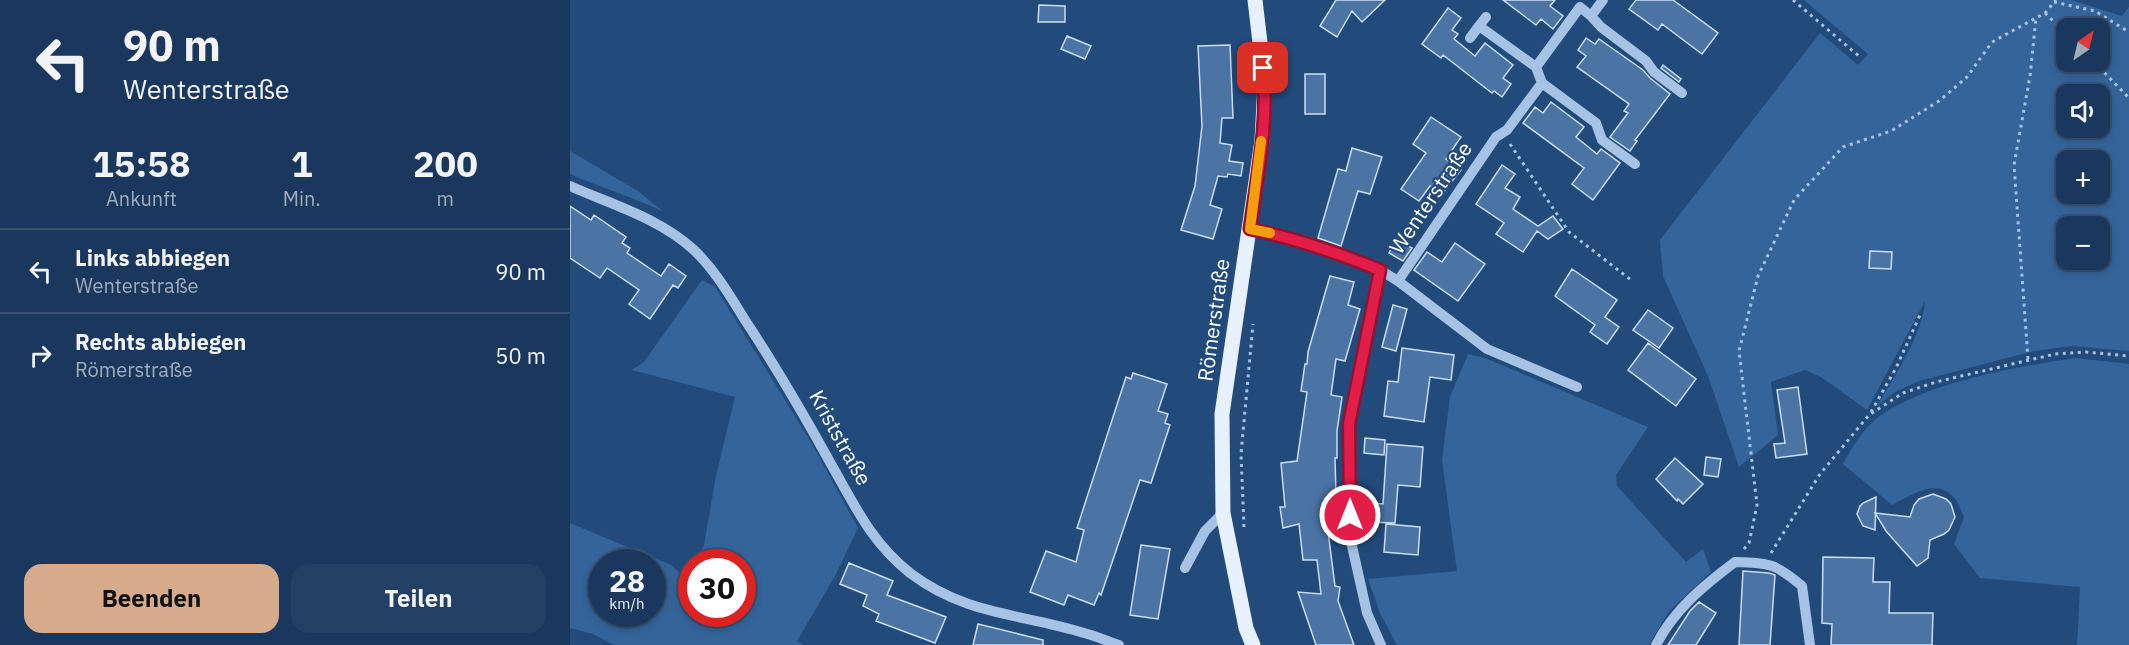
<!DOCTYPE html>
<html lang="de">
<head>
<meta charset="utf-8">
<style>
	:root { --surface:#1a385d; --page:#233f63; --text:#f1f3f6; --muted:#9facbc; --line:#385272; --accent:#d6ab8b }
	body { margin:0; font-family:"IBM Plex Sans",sans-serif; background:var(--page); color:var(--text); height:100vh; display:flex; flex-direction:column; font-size:22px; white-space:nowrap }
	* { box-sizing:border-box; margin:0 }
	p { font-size:20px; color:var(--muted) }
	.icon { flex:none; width:33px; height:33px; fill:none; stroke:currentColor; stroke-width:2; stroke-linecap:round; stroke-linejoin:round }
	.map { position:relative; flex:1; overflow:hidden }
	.panel { display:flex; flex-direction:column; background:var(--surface); width:570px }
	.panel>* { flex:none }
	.guide { background:#1a385d; color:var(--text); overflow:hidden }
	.needle { width:39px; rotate:34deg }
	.fabs { position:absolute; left:1486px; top:18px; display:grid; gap:12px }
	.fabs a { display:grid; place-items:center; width:54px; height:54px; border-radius:12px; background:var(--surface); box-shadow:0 3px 9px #0003,0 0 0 2px var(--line); font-size:30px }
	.speed { position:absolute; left:18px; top:549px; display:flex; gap:12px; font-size:30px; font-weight:700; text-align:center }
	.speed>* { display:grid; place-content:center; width:78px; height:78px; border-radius:50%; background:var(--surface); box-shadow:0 3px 9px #0003,0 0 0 2px var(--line); line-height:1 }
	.speed small { font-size:15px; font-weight:400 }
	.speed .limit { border:9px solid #d22; background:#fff; color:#111 }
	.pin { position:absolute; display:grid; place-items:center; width:51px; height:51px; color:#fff; margin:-26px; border-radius:12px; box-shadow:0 3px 9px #0006 }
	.me { position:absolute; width:66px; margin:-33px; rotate:0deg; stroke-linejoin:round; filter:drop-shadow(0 0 4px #0008) }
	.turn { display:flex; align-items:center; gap:21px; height:126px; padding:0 24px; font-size:27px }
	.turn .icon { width:78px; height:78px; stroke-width:2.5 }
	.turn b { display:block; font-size:42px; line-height:51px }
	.eta { display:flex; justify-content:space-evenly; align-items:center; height:102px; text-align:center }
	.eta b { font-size:36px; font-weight:700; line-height:42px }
	.action { display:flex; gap:12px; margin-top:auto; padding:12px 24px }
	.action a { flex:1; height:69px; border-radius:18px; background:var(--accent); color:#111; font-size:24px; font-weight:700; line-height:69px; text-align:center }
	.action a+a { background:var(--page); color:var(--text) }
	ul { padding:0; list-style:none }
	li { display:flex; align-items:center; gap:18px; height:84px; padding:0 24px; border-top:2px solid var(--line) }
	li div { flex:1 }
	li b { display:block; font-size:22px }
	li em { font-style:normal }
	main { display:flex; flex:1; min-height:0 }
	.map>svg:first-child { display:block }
	.green { fill:#35649a; fill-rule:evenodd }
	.building { fill:#4b74a5; stroke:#c9ddf5; stroke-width:1.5 }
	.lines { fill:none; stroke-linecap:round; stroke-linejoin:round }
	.path { stroke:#a6c3e6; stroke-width:3; stroke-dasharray:3 4.5; stroke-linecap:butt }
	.minor { stroke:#a6c3e6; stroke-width:10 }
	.major { stroke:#e7f0fd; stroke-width:15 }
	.route-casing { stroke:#92132f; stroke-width:15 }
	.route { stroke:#e11d48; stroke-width:10 }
	.slow { stroke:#f59e0b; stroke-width:10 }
	.labels { text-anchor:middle; stroke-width:4.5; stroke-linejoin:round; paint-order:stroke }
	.street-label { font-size:21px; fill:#fff; stroke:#224b7c }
</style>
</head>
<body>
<main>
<section class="panel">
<div class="guide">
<div class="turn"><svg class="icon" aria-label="left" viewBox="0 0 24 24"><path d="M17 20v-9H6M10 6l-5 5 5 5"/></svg><div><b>90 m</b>Wenterstraße</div></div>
</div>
<div class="eta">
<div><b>15:58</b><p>Ankunft</p></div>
<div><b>1</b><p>Min.</p></div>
<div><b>200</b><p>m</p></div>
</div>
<ul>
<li><svg class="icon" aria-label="left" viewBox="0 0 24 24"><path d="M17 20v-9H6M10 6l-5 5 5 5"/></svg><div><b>Links abbiegen</b><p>Wenterstraße</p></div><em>90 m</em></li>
<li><svg class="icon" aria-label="right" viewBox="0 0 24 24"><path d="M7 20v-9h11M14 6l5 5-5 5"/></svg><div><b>Rechts abbiegen</b><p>Römerstraße</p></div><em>50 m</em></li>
</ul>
<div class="action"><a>Beenden</a><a>Teilen</a></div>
</section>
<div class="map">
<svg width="1559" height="645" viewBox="0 0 1559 645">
	<rect width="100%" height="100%" fill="#224b7c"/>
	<path class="green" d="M1234,0H1501L1552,16L1559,7V351L1502,346L1464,351L1349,381L1325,392L1307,406C1323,379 1354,332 1355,301L1297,410L1251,377L1235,370L1201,382L1208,435L1169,467L1138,376L1093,276L1090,240L1250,33L1288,65L1298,54ZM1497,28H1530V62H1497ZM1497,94H1530V128H1497ZM1497,160H1530V194H1497ZM1497,226H1530V260H1497Z
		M0,151L68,191L94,212C64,197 31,188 0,174Z
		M132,280L145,287L173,332L242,444L288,528L265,576L227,641L233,645H44L23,634L0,628V523L101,565L116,579L121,569L122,614H172V562H125L134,545L146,476L165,397L62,370L74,362ZM32,562H82V614H32Z
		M898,354L915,358L1078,427L1046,475L1047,486L1116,562L1133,549L1141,572L1099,611L1079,645H827L810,613L798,579L887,571L872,460L880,397Z
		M1506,358L1559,364V645H1507L1510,587L1410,578L1384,544L1394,517C1391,511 1389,504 1386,500C1368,476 1342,495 1322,505L1273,464C1284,445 1294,426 1313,414C1360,382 1449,366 1506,358Z"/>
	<path class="building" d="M766,0H815L792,22L782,11L767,37L750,26Z
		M933,0H985L980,6L993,16L983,29L971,19L966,25Z
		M1066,0H1103L1148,33L1132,54L1092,24L1088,30L1059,9Z
		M469,5L495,6V22H468Z
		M878,8L891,18L882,30L888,34L884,39L905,56L915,43L943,65L933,78L941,84L932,97L924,91L922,93L873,55L871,58L852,44Z
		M497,36L521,46L515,59L491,49Z
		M1016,38L1025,44L1029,39L1073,70L1080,78L1100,94L1065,140L1067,141L1060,151L1040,137L1058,113L1054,111L1059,104L1007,67L1016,56L1008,50Z
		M660,45L663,118H652L650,143L662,145L659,161L673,163L671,176L658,174L657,177L648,176L640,205L652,209L643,239L611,230L625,186L632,126L628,46Z
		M1093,65L1111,79L1109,82L1091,68Z
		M735,74H755V114H735Z
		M981,102L1014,127L1006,137L1027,154L1031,149L1050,163L1023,200L1002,184L1014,168L953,123L965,107L973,113Z
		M861,117L891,137L876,159L891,170L872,194L860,186L849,201L831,189L856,153L843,144Z
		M782,148L812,157L800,194L788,191L771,246L748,238L768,169L776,171Z
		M932,165L945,174L935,188L950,197L943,209L968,226L983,216L993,229L978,239L967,231L953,252L926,234L934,223L906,204Z
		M0,206L21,220L24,215L56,237L52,243L60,248L57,253L91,276L99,264L116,276L108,288L103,285L80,319L59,304L69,290L37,268L30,278L0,258Z
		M826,240L842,248L833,261L819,253Z
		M885,243L915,264L888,301L844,270L857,252L872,262Z
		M1300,251L1322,252L1321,269L1299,268Z
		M1002,269L1047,300L1035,317L1049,327L1037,344L1020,332L1025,325L985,296Z
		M760,276L784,282L778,305L790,309L775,361L766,359L761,395L772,397L767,431V458H765L766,496L763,497L766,515L756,516L765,586L770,587L768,601L784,645H746L728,592L751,594L747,560H733L729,524L713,528L710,507H715L711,463L727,461L737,392L731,391L735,364H737L738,352Z
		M823,305L837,309L826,351L812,347Z
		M1078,310L1103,328L1089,348L1063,330Z
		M1078,343L1126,379L1106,406L1058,370Z
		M832,348L884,355L881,380L860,377L854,422L814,416L818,381L828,382Z
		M563,373L597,384L588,411L598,414L595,423L600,425L581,483L570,480L531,595L529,593L524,605L498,595L494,605L460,592L476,551L506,562L514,530L507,528L556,377L561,379Z
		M1228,387L1237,454L1206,458L1204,444L1215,443L1207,390Z
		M795,438L815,440L814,455L794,453Z
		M817,444L853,447L850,487L828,485L825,523L799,522L801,503L813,504Z
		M1136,457L1151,459L1148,477L1134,475Z
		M1105,458L1133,484L1113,504L1108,499L1107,501L1086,479Z
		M1363,494L1376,499L1381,504L1385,517L1379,530L1374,534L1360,540L1358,558L1347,566L1316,531L1305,513L1340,517L1344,505L1349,499Z
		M1306,497L1305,530L1293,526L1287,514L1290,506L1293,503Z
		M816,524L850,527L848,555L814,552Z
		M571,545L600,549L588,619L560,615Z
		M1253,557L1304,558L1303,582H1320L1319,613H1363L1362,645H1261L1262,624L1252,623Z
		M279,563L323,581L317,595L376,617L365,643L306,621L309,614L293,606L297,595L270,584Z
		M1173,571L1199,573L1205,575L1200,645H1169Z
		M1129,602L1146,613L1126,645H1098L1120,611Z
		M408,624L473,640V645H403Z"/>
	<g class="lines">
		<path class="path" d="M1223,0L1290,57
			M1484,2L1525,11L1559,32
			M1475,13L1497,35
			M1524,62L1559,98
			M940,144L999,232L1061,280
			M1458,359L1444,165L1460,76L1466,18
			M1301,412L1326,368L1350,315
			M674,527L671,454L683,324
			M1174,549L1179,543L1187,505L1169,351L1188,276L1224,200L1273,147L1321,131L1369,101L1397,77L1422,42L1475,13L1486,0
			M1201,553L1250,474L1299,415L1333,393L1366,382L1485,354L1516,352L1559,356"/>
		<path class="minor" d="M1021,16L1031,27L1076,61L1084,72L1112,93
			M916,17L909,26L966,67
			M900,38L909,26
			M972,83L1026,123L1032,140L1065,164
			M0,186C43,205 89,218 124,250C145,270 160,296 175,320C206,367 234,415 261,464C285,506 301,542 340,573C397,616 450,613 514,633C526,636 537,641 549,645
			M680,229C724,238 768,253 810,270L779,424L780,537L797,613L811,645
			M810,270L828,281L917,349L1007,387
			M828,281L926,137L937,130L972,83L966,67L1010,7L1021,16L1033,0
			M615,568L635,531L653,513
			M1086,645C1104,610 1133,586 1165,562C1199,563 1205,563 1232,586L1240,645"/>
		<path class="major" d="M683,645L676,628L653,513L652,414L692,140L695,85L685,0"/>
	</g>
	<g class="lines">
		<defs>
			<path id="route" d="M693,68C699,121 687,176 680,229C724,238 768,253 810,270L779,424L780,515"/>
		</defs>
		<use href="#route" class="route-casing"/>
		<use href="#route" class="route"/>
		<path class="slow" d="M691,141L680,229L700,233"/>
	</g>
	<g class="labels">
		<g class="street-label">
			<text transform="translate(861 198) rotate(-56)" y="7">Wenterstraße</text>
			<text transform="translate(644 320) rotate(-82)" y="7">Römerstraße</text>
			<text transform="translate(270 438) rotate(61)" y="7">Kriststraße</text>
		</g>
	</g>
</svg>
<div class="fabs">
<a><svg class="needle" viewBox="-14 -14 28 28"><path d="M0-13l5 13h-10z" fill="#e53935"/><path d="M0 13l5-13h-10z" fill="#9facbc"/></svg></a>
<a><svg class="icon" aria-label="sound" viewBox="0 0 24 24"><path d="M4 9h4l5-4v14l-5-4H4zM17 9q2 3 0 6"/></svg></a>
<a>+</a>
<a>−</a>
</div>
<div class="speed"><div>28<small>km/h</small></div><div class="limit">30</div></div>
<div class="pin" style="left:693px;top:68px;background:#d93025"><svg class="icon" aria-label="arrive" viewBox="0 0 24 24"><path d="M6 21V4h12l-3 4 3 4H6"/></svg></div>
<svg class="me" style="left:780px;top:515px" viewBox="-20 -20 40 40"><circle r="17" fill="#e11d48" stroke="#fff" stroke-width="3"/><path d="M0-11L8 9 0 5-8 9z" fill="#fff"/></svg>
</div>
</main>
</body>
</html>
